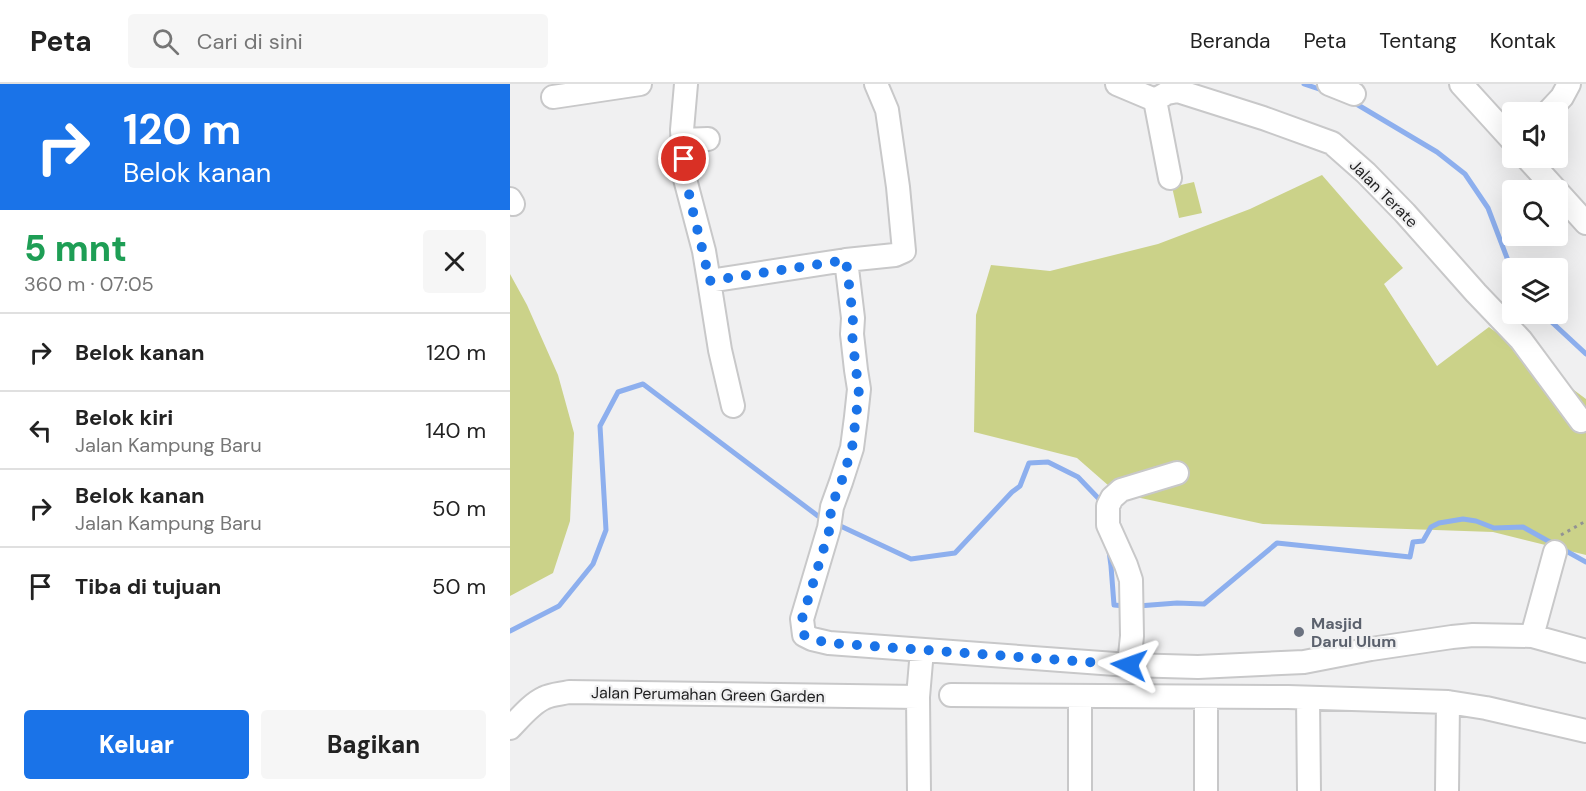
<!DOCTYPE html>
<html lang="id">
<head>
<meta charset="utf-8">
<style>
	:root { --surface:#fff; --page:#f6f6f6; --text:#222; --muted:#767676; --line:#e0e0e0; --accent:#1a73e8 }
	body { margin:0; font-family:"DM Sans",sans-serif; background:var(--page); color:var(--text); height:100vh; display:flex; flex-direction:column; font-size:22px; white-space:nowrap }
	* { box-sizing:border-box; margin:0 }
	p { font-size:20px; color:var(--muted) }
	.icon { flex:none; width:33px; height:33px; fill:none; stroke:currentColor; stroke-width:2; stroke-linecap:round; stroke-linejoin:round }
	.map { position:relative; flex:1; overflow:hidden }
	.panel { display:flex; flex-direction:column; background:var(--surface); width:510px }
	.panel>* { flex:none }
	.hud { background:#1a73e8; color:#fff; overflow:hidden }
	.buttons { position:absolute; left:992px; top:18px; display:grid; gap:12px }
	.buttons a { display:grid; place-items:center; width:66px; height:66px; border-radius:6px; background:var(--surface); box-shadow:0 6px 24px #0002; font-size:30px }
	.pin { position:absolute; display:grid; place-items:center; width:51px; height:51px; color:#fff; margin:-26px; border:3px solid #fff; border-radius:50%; box-shadow:0 2px 6px #0007 }
	.me { position:absolute; width:66px; margin:-33px; rotate:274deg; stroke-linejoin:round; filter:drop-shadow(0 0 4px #0008) }
	.turn { display:flex; align-items:center; gap:21px; height:126px; padding:0 24px; font-size:27px }
	.turn .icon { width:78px; height:78px; stroke-width:2.5 }
	.turn b { display:block; font-size:42px; line-height:51px }
	.round { display:grid; place-items:center; flex:none; width:63px; height:63px; border-radius:6px; background:var(--page) }
	.head { display:flex; align-items:center; justify-content:space-between; height:102px; padding:0 24px }
	h1 { font-size:36px; font-weight:800; line-height:45px; color:#1e9e55 }
	.action { display:flex; gap:12px; margin-top:auto; padding:12px 24px }
	.action a { flex:1; height:69px; border-radius:6px; background:var(--accent); color:#fff; font-size:24px; font-weight:800; line-height:69px; text-align:center }
	.action a+a { background:var(--page); color:var(--text) }
	ul { padding:0; list-style:none }
	li { display:flex; align-items:center; gap:18px; height:78px; padding:0 24px; border-top:2px solid var(--line) }
	li div { flex:1 }
	li b { display:block; font-size:22px }
	li em { font-style:normal }
	header { display:flex; align-items:center; gap:36px; box-sizing:border-box; height:84px; padding:0 30px; background:var(--surface); border-bottom:2px solid var(--line) }
	header strong { font-size:28px }
	nav { display:flex; gap:33px; margin-inline-start:auto; font-size:21px }
	.search { width:420px; height:54px; background:var(--page); display:flex; align-items:center; gap:15px; box-sizing:border-box; padding:0 21px; border-radius:6px; color:var(--muted); font-size:22px }
	main { display:flex; flex:1; min-height:0 }
	.map>svg:first-child { display:block }
	.green { fill:#cbd289 }
	.lines { fill:none; stroke-linecap:round; stroke-linejoin:round }
	.stream { stroke:#8dafee; stroke-width:5 }
	.minor-casing { stroke:#c8c8c9; stroke-width:26 }
	.path { stroke:#929293; stroke-width:3; stroke-dasharray:3 4.5; stroke-linecap:butt }
	.minor { stroke:#fff; stroke-width:22 }
	.route { stroke:#1a73e8; stroke-width:10; stroke-dasharray:0 18 }
	.worship-dot { fill:#6b7280; stroke:#f0f0f1; stroke-width:2 }
	.labels { text-anchor:middle; stroke-width:4.5; stroke-linejoin:round; paint-order:stroke }
	.street-label { font-size:16px; fill:#1f1f20; stroke:#f0f0f1 }
	.worship-label { font-size:16px; font-weight:bold; fill:#5b616d; stroke:#f0f0f1; text-anchor:start }
</style>
</head>
<body>
<header>
<strong>Peta</strong>
<div class="search"><svg class="icon" aria-label="search" viewBox="0 0 24 24"><circle cx="10" cy="10" r="6"/><path d="M15 15l6 6"/></svg>Cari di sini</div>
<nav><a>Beranda</a><a>Peta</a><a>Tentang</a><a>Kontak</a></nav>
</header>
<main>
<section class="panel">
<div class="hud">
<div class="turn"><svg class="icon" aria-label="right" viewBox="0 0 24 24"><path d="M7 20v-9h11M14 6l5 5-5 5"/></svg><div><b>120 m</b>Belok kanan</div></div>
</div>
<div class="head"><div><h1>5 mnt</h1><p>360 m · 07:05</p></div><a class="round"><svg class="icon" aria-label="close" viewBox="0 0 24 24"><path d="M6 6l12 12M18 6L6 18"/></svg></a></div>
<ul>
<li><svg class="icon" aria-label="right" viewBox="0 0 24 24"><path d="M7 20v-9h11M14 6l5 5-5 5"/></svg><div><b>Belok kanan</b></div><em>120 m</em></li>
<li><svg class="icon" aria-label="left" viewBox="0 0 24 24"><path d="M17 20v-9H6M10 6l-5 5 5 5"/></svg><div><b>Belok kiri</b><p>Jalan Kampung Baru</p></div><em>140 m</em></li>
<li><svg class="icon" aria-label="right" viewBox="0 0 24 24"><path d="M7 20v-9h11M14 6l5 5-5 5"/></svg><div><b>Belok kanan</b><p>Jalan Kampung Baru</p></div><em>50 m</em></li>
<li><svg class="icon" aria-label="arrive" viewBox="0 0 24 24"><path d="M6 21V4h12l-3 4 3 4H6"/></svg><div><b>Tiba di tujuan</b></div><em>50 m</em></li>
</ul>
<div class="action"><a>Keluar</a><a>Bagikan</a></div>
</section>
<div class="map">
<svg width="1076" height="707" viewBox="0 0 1076 707">
	<rect width="100%" height="100%" fill="#f0f0f1"/>
	<path class="green" d="M812,91L893,184L874,200L927,282L979,243L1076,315V471L983,448L753,440L607,409L567,374L464,348L466,231L481,181L540,187L648,160L740,125Z
		M684,98L692,129L669,134L662,103Z
		M0,190L17,221L48,291L64,349L60,437L43,489L0,512Z"/>
	<g class="lines">
		<path class="stream" d="M794,0L815,7
			M843,18L927,68L955,90L978,124L1002,187
			M1033,230L1076,270
			M324,439L401,475L445,469L502,408L510,402L519,379L538,378L568,393L590,416L591,419
			M599,467L601,482L604,521L615,522
			M628,522L667,519L694,520L767,459L900,473L903,458L913,457L921,443L929,439L953,435L966,437L984,444L1013,443L1076,478
			M0,547L49,522L83,480L96,446L90,342L108,308L133,300L308,432L316,435"/>
		<defs>
			<path id="minor" d="M176,0L172,46L175,95L194,167L199,197L336,176L385,171L394,167L388,103L377,26L366,0
				M607,0L645,16
				M819,0L844,10
				M951,0L1002,56
				M43,13L130,0
				M645,16L657,9L668,7L753,34L822,59L856,89L895,129L966,209L1011,256L1071,337
				M645,16L660,94
				M1038,28L1052,13L1059,0
				M172,56L198,55
				M1017,74L1076,139
				M0,115L3,120
				M336,176L343,234L342,250L346,286L349,305L346,333L342,364L331,398L322,423L319,444L292,535L294,551L302,555L319,559L619,581L688,583L794,578L861,565L942,553L963,551L1022,552L1076,567
				M199,197L210,266L223,322
				M1022,552L1045,468
				M619,581L622,552L621,496L616,481L598,441V422L602,414L611,406L667,389
				M441,611L778,613L938,618L976,624L1076,647
				M570,612V707
				M696,613V707
				M798,614L799,707
				M0,644C10,634 21,620 34,614C42,610 51,610 59,608L408,613
				M409,707L408,613L412,566
				M937,707L938,618"/>
		</defs>
		<use href="#minor" class="minor-casing"/>
		<path class="path" d="M1051,451L1076,437"/>
		<use href="#minor" class="minor"/>
	</g>
	<g class="lines">
		<path class="route" d="M174,75C177,116 192,156 199,197L336,176L343,234L342,250L346,286L349,305L346,333L342,364L331,399L321,423L320,444L292,535L294,551L302,555L319,559L619,581"/>
	</g>
	<circle class="worship-dot" cx="789" cy="548" r="6"/>
	<g class="labels">
		<g class="street-label">
			<text transform="translate(874 109) rotate(45)" y="6">Jalan Terate</text>
			<text transform="translate(198 610) rotate(1)" y="6">Jalan Perumahan Green Garden</text>
		</g>
		<g class="worship-label">
			<text x="801" y="545">Masjid<tspan x="801" dy="18">Darul Ulum</tspan></text>
		</g>
	</g>
</svg>
<div class="buttons">
<a><svg class="icon" aria-label="sound" viewBox="0 0 24 24"><path d="M4 9h4l5-4v14l-5-4H4zM17 9q2 3 0 6"/></svg></a>
<a><svg class="icon" aria-label="search" viewBox="0 0 24 24"><circle cx="10" cy="10" r="6"/><path d="M15 15l6 6"/></svg></a>
<a><svg class="icon" aria-label="layers" viewBox="0 0 24 24"><path d="M12 4l9 5-9 5-9-5zM3 14l9 5 9-5"/></svg></a>
</div>
<div class="pin" style="left:174px;top:75px;background:#d93025"><svg class="icon" aria-label="arrive" viewBox="0 0 24 24"><path d="M6 21V4h12l-3 4 3 4H6"/></svg></div>
<svg class="me" style="left:619px;top:581px" viewBox="-20 -20 40 40"><path d="M0-17L14 15 0 8-14 15z" fill="#1a73e8" stroke="#fff" stroke-width="4"/></svg>
</div>
</main>
</body>
</html>
